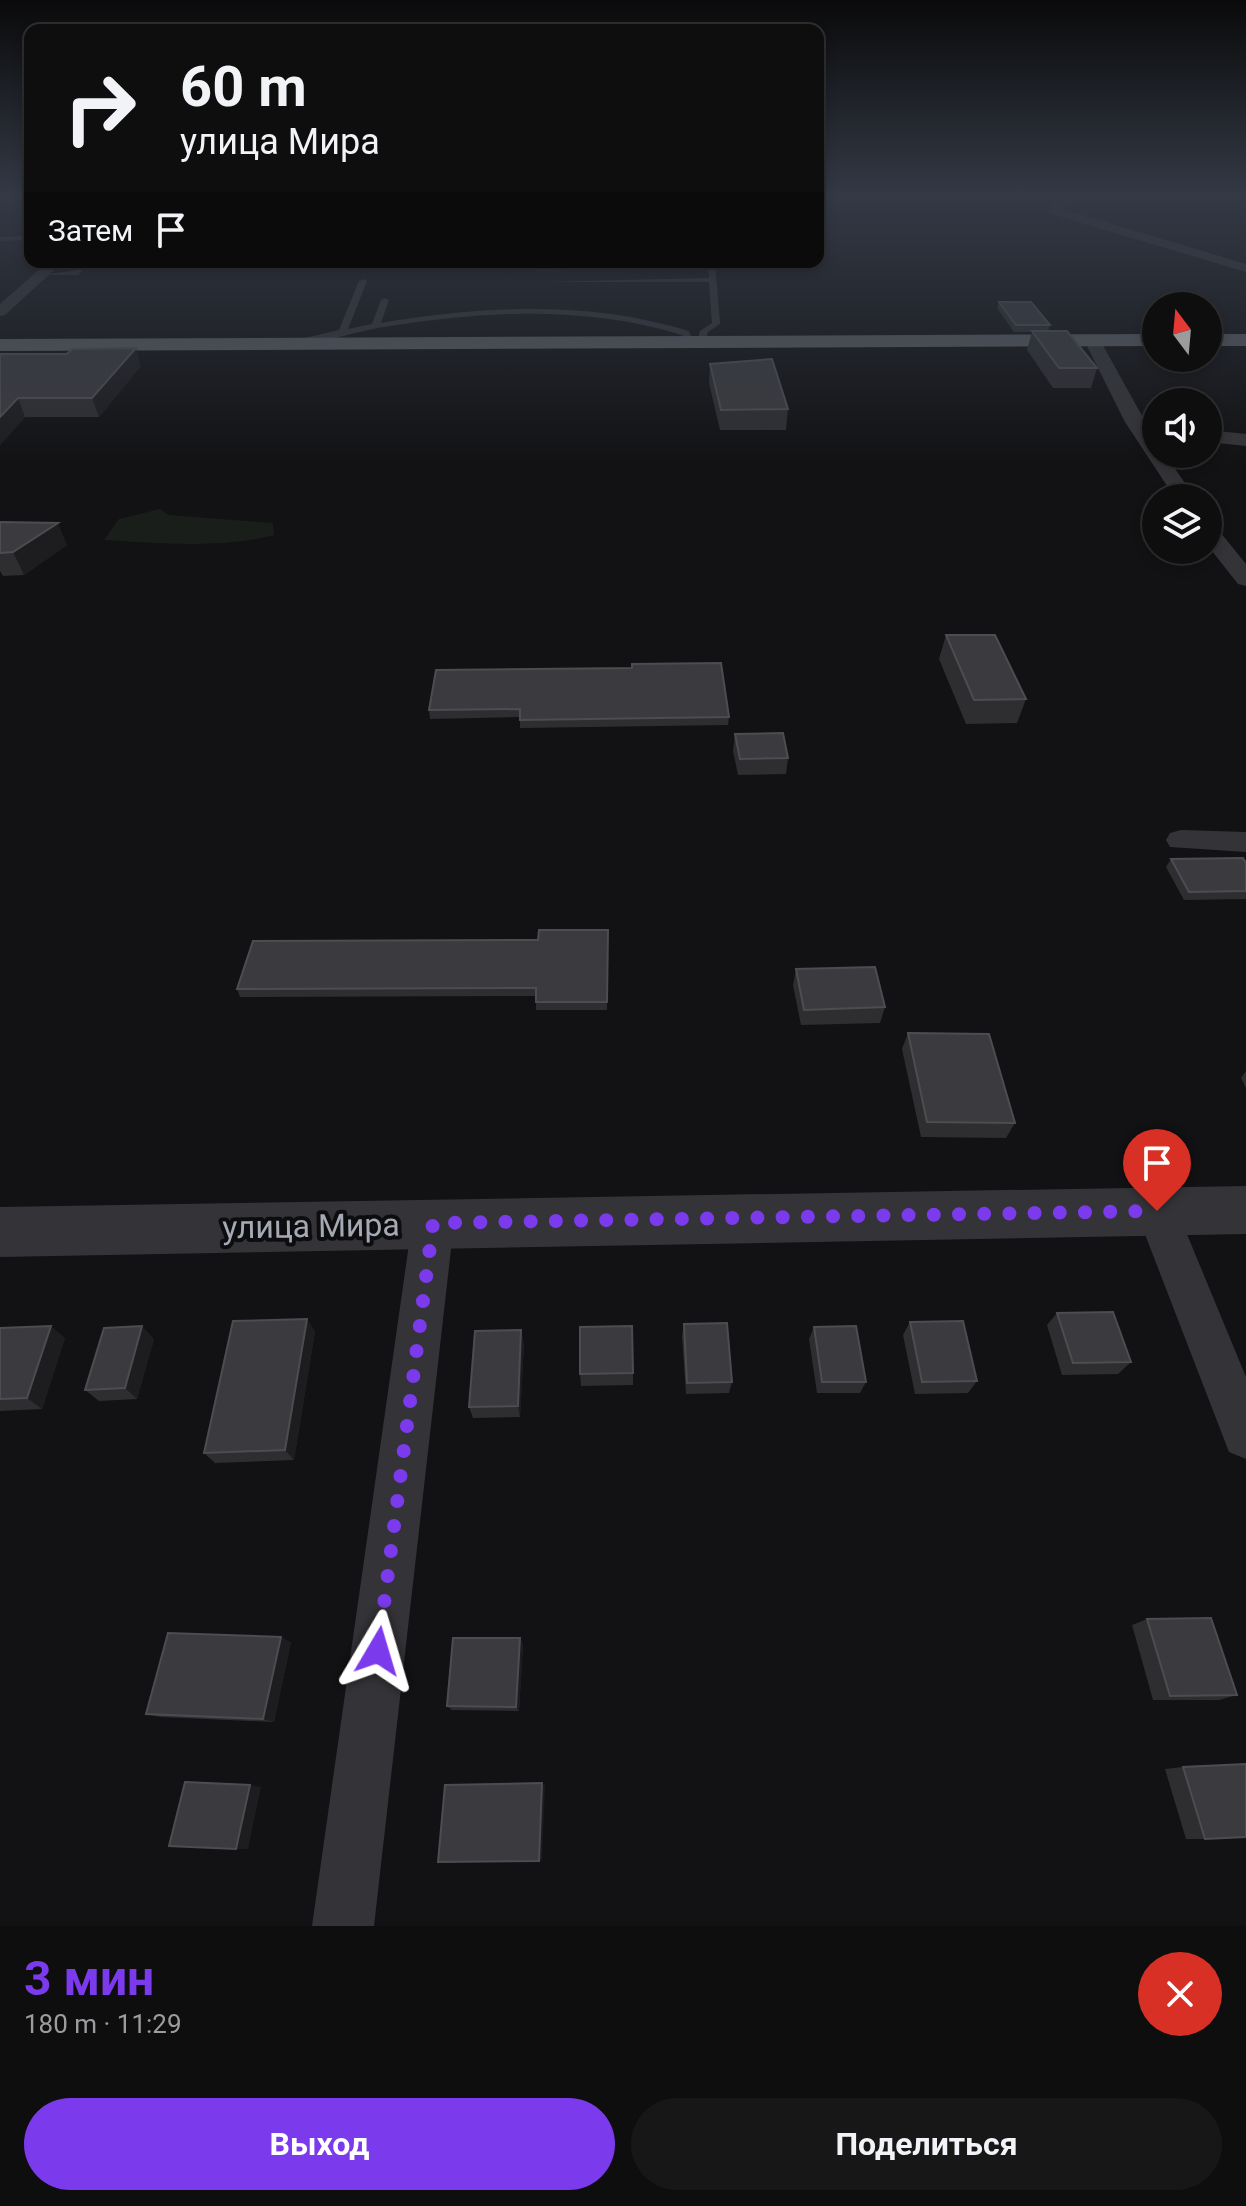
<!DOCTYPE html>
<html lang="ru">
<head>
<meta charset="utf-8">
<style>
	:root { --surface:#0e0e0f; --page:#171718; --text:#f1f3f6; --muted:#9b9c9e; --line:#2e2e2f; --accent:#7c3aed }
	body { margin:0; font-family:Roboto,sans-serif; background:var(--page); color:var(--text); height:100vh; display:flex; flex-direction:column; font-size:30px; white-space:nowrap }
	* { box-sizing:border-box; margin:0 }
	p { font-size:26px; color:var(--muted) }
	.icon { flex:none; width:44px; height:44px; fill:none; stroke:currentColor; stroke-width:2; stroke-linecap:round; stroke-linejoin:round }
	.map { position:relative; height:1926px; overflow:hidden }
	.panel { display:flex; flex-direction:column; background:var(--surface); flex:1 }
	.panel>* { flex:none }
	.top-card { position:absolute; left:24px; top:24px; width:800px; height:244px; border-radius:16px; box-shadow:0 4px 12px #0003,0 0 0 2px var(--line); background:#0e0e0f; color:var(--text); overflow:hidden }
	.needle { width:52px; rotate:344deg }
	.buttons { position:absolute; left:1142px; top:292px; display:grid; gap:16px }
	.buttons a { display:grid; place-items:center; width:80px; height:80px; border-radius:50%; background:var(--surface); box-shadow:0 4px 12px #0003,0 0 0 2px var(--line); font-size:40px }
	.pin { position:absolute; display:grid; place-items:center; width:68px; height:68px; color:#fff; margin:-82px -34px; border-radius:50% 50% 50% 0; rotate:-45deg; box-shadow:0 0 8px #0007 }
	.pin .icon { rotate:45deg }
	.me { position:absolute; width:88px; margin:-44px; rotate:7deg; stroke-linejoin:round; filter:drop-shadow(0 0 6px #0008) }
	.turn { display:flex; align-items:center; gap:28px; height:168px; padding:0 24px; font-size:36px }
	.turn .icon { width:104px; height:104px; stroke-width:2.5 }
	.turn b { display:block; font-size:56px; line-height:68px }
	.then { display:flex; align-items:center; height:76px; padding:0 24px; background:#0003; gap:16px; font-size:30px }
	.round { display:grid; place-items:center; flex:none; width:84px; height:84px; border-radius:42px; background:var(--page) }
	.headline { display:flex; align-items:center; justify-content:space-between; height:136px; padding:0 24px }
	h1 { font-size:48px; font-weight:700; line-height:60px; color:var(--accent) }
	.cta { display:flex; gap:16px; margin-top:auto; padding:16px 24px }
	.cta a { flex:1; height:92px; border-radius:48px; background:var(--accent); color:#fff; font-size:32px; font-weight:700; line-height:92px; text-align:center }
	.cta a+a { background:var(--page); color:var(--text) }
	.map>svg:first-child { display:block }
	.green { fill:#191e1a }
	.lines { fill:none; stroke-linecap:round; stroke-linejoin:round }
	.service { fill:#343438; fill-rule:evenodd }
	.minor { fill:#343438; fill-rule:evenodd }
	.tertiary { fill:#343438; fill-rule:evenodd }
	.trunk { fill:#585a60; fill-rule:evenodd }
	.wall { fill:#2e2e31 }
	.shaded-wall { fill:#1d1d1f }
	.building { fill:#3b3b3f; stroke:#4b4d51; stroke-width:2 }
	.route { stroke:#7c3aed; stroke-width:14; stroke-dasharray:0 25.2 }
	.labels { text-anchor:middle; stroke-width:8; stroke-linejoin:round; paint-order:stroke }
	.near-street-label { font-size:32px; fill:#a5a9b3; stroke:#0d0d0f }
</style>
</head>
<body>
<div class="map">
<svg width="1246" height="1926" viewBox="0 0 1246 1926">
	<rect width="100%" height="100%" fill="#121214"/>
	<path class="green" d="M160,509L169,515L273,523L274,535C224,549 156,543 104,540L119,519Z"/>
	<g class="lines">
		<path class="service" d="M30,236V240L0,241V237Z
			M84,262H92L78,275H38L73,271Z
			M707,262H715L720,324L708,332L705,342L701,344L697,342L700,331L712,323L709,282H543L709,278Z
			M535,267H599L603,269L538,271Z
			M363,279L367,281L348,329L372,324L381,300L385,298L389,300L381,323C484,306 588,300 689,331L693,342L686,344L682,335C585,305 484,311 384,327C355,331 315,346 288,346V342L339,330L359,281Z"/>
		<path class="minor" d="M1071,195H1086L1059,208L1246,264V272L1048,213L1050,203Z
			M48,262H63L5,315L0,316V304Z
			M1092,335L1100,340L1156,441V454H1165L1195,498H1175L1125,422L1084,340Z
			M1208,430L1246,434V446L1208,442Z
			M1208,526L1216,527L1246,564V586L1238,584L1208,546Z
			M1181,830L1246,832V852L1170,847L1166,840L1170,833Z
			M1157,1192L1172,1198L1246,1377V1459L1229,1452L1136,1211L1142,1198Z
			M433,1204L448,1209L454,1223L374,1926H312L412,1223L418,1209Z"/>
		<path class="tertiary" d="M1246,1186V1234L0,1257V1207Z"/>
		<path class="trunk" d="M1156,334V346L0,351V339Z
			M1208,334H1246V346H1208Z"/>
	</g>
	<path class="wall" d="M86,262H133L125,269H89Z
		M999,302L1050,325L1048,331L1097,368L1091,388H1053L1027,350L1032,332H1014L997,308Z
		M0,354L141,366L99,417H25L0,445Z
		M710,364L788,409L786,430H720L709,383Z
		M0,522L67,545L24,575L3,576L0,571Z
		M946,635L1026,699L1017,723L966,724L939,659Z
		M436,670L729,717L728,725L520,728V717L430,719L429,710Z
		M735,734L788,758L786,774L738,775L733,751Z
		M1171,859L1246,863V899L1184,900L1166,867Z
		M608,930L607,1010H536V996L240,997L237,989L538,940Z
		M796,969L885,1007L880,1023L801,1025L793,985Z
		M908,1033L1015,1123L1006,1138L921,1137L902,1049Z
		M1246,1071V1088L1241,1078Z
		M1057,1313L1131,1362L1118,1374L1062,1375L1047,1325Z
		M910,1322L977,1381L968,1393L915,1394L903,1335Z
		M684,1324L732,1382L729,1393L686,1394L682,1336Z
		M814,1327L866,1382L860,1393H817L809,1339Z
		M0,1328L65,1338L42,1409L0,1411Z
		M315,1331L294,1460L215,1463L204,1453Z
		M154,1339L137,1399L99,1401L85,1390Z
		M524,1342L520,1417L473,1418L469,1407Z
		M633,1373V1385L581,1386L580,1374Z
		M1147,1619L1237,1695L1219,1700H1153L1132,1625Z
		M520,1638L523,1644L519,1711L452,1710L447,1706Z
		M291,1642L274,1722L160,1717L146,1714Z
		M1183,1767L1205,1839H1186L1165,1769Z"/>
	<path class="shaded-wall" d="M123,262H133L125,269Z
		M136,348L141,366L99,417L92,398Z
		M18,398L25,417L0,445V417Z
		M58,523L67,545L24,575L13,552Z
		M307,1319L315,1331L294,1460L285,1450Z
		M51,1326L65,1338L42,1409L27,1398Z
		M142,1326L154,1339L137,1399L125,1388Z
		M521,1330L524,1342L520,1417L518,1406Z
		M281,1637L291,1642L274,1722L263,1719Z
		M520,1638L523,1644L519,1711L516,1707Z
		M542,1783L545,1785L542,1860L539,1861Z
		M250,1785L261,1787L248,1849H236Z"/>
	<path class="building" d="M999,302H1031L1050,325H1016Z
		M1032,331H1067L1097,368H1059Z
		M136,348L92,398H18L0,417V354H67L72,349Z
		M772,359L788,409L721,410L710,364Z
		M0,522L58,523L13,552L0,553Z
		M946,635H995L1026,699L974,700Z
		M721,663L729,717L520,720V709L429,710L436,670L632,668V664Z
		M783,733L788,758L740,759L735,734Z
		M1243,858L1246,863V891L1189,892L1171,859Z
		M539,930H608L607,1002H536V988L237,989L253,941L538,940Z
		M875,967L885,1007L804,1010L796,969Z
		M908,1033L989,1034L1015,1123L927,1122Z
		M1113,1312L1131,1362L1073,1363L1057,1313Z
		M307,1319L285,1450L204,1453L233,1321Z
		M963,1321L977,1381L922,1382L910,1322Z
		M727,1323L732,1382L687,1383L684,1324Z
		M51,1326L27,1398L0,1399V1328Z
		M142,1326L125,1388L85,1390L104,1328Z
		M632,1326L633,1373L580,1374V1327Z
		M856,1326L866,1382H822L814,1327Z
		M521,1330L518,1406L469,1407L475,1331Z
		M1211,1618L1237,1695L1170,1696L1147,1619Z
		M168,1633L281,1637L263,1719L146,1714Z
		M453,1638H520L516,1707L447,1706Z
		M1246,1764V1837L1205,1839L1183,1767Z
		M185,1782L250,1785L236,1849L169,1846Z
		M542,1783L539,1861L438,1862L445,1785Z"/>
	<linearGradient id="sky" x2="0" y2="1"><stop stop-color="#0a0a0b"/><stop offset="0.42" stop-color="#333945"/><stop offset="1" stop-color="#333945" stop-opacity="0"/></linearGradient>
	<rect width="1246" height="464" fill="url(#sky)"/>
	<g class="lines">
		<path class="route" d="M378,1651L433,1223L1157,1211"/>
	</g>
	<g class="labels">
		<g class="near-street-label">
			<text transform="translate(311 1226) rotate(-1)" y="11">улица Мира</text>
		</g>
	</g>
</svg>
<div class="buttons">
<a><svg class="needle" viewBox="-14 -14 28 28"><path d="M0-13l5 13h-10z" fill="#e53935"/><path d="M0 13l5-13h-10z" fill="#9b9c9e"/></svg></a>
<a><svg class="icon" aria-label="sound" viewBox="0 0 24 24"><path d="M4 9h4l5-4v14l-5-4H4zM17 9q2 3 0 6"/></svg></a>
<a><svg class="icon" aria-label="layers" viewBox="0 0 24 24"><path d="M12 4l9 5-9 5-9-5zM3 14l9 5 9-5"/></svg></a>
</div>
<div class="pin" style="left:1157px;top:1211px;background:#d93025"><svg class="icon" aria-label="arrive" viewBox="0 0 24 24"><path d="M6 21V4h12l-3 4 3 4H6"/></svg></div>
<svg class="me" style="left:378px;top:1651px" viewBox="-20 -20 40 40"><path d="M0-17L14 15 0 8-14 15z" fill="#7c3aed" stroke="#fff" stroke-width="4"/></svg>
<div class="top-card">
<div class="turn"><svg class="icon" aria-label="right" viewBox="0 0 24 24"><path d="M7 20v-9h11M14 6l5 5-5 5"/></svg><div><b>60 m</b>улица Мира</div></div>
<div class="then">Затем<svg class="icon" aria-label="arrive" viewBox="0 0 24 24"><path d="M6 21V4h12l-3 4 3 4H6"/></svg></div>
</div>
</div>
<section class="panel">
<div class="headline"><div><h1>3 мин</h1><p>180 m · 11:29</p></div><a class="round" style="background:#d93025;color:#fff"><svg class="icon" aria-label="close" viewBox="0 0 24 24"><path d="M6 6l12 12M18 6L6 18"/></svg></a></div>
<div class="cta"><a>Выход</a><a>Поделиться</a></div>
</section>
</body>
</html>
